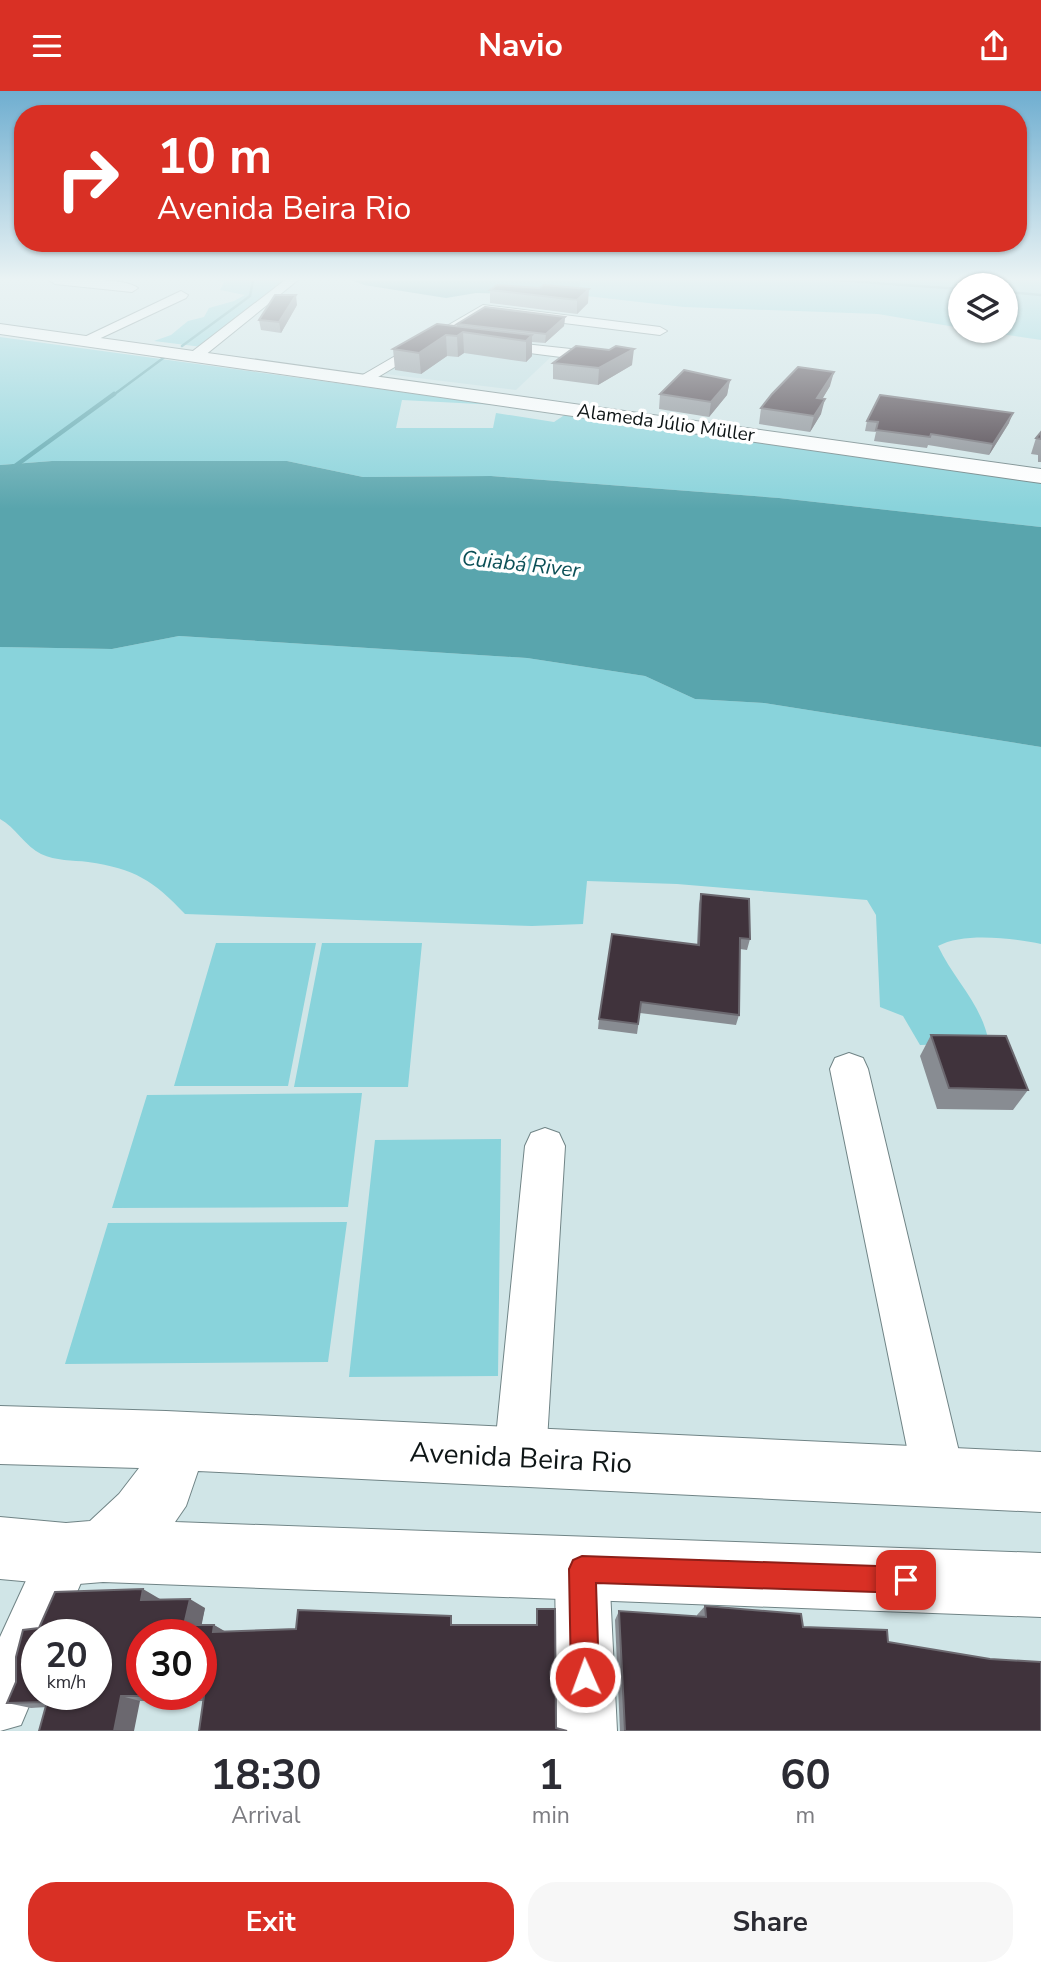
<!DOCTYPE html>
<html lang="en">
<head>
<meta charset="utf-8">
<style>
	:root { --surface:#fff; --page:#f7f7f7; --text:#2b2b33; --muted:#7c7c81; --accent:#d93025 }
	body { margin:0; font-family:"Nunito Sans",sans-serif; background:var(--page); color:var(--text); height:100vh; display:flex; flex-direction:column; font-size:26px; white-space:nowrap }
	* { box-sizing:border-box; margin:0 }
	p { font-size:23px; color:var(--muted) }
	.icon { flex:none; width:38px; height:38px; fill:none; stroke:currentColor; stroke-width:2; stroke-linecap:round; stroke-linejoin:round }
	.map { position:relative; height:1640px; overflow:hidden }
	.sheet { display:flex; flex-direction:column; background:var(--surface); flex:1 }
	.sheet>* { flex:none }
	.guide { position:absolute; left:14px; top:14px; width:1013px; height:147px; border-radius:28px; box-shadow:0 2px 5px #0004; background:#d93025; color:#fff; overflow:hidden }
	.controls { position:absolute; left:948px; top:182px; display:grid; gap:14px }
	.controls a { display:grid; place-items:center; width:70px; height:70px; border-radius:50%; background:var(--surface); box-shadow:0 2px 5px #0004; font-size:35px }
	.speed { position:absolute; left:21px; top:1528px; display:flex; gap:14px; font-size:35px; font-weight:700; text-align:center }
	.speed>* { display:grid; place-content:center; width:91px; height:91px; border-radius:50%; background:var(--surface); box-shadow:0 2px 5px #0004; line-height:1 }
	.speed small { font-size:18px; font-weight:400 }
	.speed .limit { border:10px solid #d22; background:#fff; color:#111 }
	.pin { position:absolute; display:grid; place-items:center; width:60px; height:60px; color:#fff; margin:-30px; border-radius:14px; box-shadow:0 4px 10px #0006 }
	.me { position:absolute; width:77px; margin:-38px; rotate:358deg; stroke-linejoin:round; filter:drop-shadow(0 0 5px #0008) }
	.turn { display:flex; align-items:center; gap:24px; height:147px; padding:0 28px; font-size:32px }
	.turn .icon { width:91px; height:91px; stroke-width:2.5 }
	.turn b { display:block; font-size:49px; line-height:60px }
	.eta { display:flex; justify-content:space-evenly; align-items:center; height:119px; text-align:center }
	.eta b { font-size:42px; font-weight:700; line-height:49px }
	.cta { display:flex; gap:14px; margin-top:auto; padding:14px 28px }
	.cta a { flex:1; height:80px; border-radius:28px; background:var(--accent); color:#fff; font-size:28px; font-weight:700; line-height:80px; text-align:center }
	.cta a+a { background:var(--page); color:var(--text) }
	header { display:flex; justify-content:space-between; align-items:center; height:91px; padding:0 28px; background:var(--accent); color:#fff; font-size:32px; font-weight:700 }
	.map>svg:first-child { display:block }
	.built { fill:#bddce0 }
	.green { fill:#89d3db }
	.water { fill:#59a5ad }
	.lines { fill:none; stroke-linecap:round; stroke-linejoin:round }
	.stream-far1 { stroke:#59a5ad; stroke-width:2.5 }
	.stream { stroke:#59a5ad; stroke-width:4.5 }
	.minor-casing { stroke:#708486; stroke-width:2 }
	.major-casing { stroke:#708486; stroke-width:2 }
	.minor { fill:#fff; fill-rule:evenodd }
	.major { fill:#fff; fill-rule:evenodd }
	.wall { fill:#888c92 }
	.shaded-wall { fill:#6b686f }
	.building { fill:#40333c; stroke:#6b686f; stroke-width:2; fill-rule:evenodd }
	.route { fill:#d93025; stroke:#8d1f18; stroke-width:2 }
	.labels { text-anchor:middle; stroke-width:7; stroke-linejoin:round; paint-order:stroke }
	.far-street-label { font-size:19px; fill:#0e1516; stroke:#fff }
	.far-water-label { font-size:21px; font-style:italic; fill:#0c5057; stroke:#fff }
	.near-street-label { font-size:28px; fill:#0e1516; stroke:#fff }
</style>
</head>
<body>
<header><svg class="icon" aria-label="menu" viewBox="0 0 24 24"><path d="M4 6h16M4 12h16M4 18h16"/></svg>Navio<svg class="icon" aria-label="share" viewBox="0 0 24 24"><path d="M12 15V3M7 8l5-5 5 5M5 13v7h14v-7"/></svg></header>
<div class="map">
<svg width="1041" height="1640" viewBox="0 0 1041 1640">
	<rect width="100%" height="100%" fill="#d0e5e7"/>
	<path class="built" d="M434,247L554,263L516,299L377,282Z"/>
	<path class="green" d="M217,189H285L202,256L154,250L171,244L188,230L204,226L209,217L234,210L245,204L220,199L224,191Z
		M579,189H1041V249L980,240H1006V194H961V237L878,223L684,216L577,204Z
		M0,246L497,314L402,309L396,337H493L496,322L554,331L569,321L1041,387V436L779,407L491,385L363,386L287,370H52L0,374Z
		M179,545L527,567L645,585L695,608L764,612L1041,656V853C1013,847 963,841 938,855C954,889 982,913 989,952L920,954L903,925L880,916L876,824L867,809L677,793L587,790L583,833L532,835L185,823C153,789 135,778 88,771C72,769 56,770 41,763C26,756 15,736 0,728V556L112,558Z
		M216,852H316L288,995H174Z
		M322,852H422L408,996H294Z
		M362,1002L348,1116L112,1117L147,1004Z
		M501,1048L498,1285L349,1286L375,1049Z
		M347,1131L328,1271L65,1273L108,1132Z"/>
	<path class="water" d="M351,189H581L577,204L476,202L446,207L364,194Z
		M52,370H287L363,386L491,385L779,407L1041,436V656L764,612L695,608L645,585L527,567L179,545L112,558L0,556V374Z"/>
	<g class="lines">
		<path class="stream-far1" d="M833,189L961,198
			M1006,201L1041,204
			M182,255L250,205L253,189
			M112,305L166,265"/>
		<path class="stream" d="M0,386L114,303"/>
		<defs>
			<path id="minor" d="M49,189C68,188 124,186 138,197L132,201L55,193Z
				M285,189H298L199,269H189L186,266L189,263Z
				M181,200L188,204L186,207L88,253L83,254L76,250Z
				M483,214L660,236L667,240L660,244L485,222L368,292H356L354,289Z
				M488,249L608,262L616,267L608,272L483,256L481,253Z
				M849,962L863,967L868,978L965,1386L957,1404L939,1412L921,1404L913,1386L830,978L835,967Z
				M545,1037L559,1042L565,1055L546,1366L538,1384L520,1392L502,1384L494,1366L525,1055L531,1042Z
				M66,1436L85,1444L93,1463L59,1544H37V1596L21,1634L0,1640V1546L47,1444Z
				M582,1451L601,1459L609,1478L617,1640H557L555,1478L563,1459Z"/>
			<path id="major" d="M0,233L1041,378V392L0,243Z
				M0,1315L166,1320L1041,1361V1421L198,1380L186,1415L175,1431L1041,1462V1526L103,1491L66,1494L0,1488V1426L66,1432L90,1430L119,1403L139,1377L0,1373Z"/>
		</defs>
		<use href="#minor" class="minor-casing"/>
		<use href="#major" class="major-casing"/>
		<use href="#minor" class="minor"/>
		<use href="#major" class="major"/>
	</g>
	<path class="wall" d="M497,194L588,212L577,223L490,212V199Z
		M297,214L281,242L261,239L259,229Z
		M565,226L564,235L545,252L532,251V265L526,271L464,262L458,266L447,265L421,283L395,279L393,258L457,236V233Z
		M553,272L632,274L598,294L553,288Z
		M730,289L727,304L709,326L659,318L660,303Z
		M830,295L822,308L821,323L810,341L759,333L761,317Z
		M867,330L1009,332L989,364L928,354L927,357L874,350L876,341L865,340Z
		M1041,341V371H1038V364L1031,363L1036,347Z
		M701,803L750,848L747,859L740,858L739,924L736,934L640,922L637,943L598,938L599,928L697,853L699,813Z
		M931,944L1028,999L1013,1019L937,1018L920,965Z
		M160,1508V1509L205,1517L201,1534H214L225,1541L454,1534H536L537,1518L556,1637L203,1610H140L31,1617L7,1612Z
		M705,1515L803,1536L888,1551L1041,1640H620L615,1529L619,1520L697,1525V1524Z"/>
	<path class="shaded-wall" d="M589,198L588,212L577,223V209Z
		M296,204L297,214L281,242L279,231Z
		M565,226L564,235L545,252L546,243Z
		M463,241L464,262L458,266L457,245Z
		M446,244L447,265L421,283L419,262Z
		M532,244V265L526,271V250Z
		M634,258L632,274L598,294L599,277Z
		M834,281L830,295L814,322L817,307Z
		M730,289L727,304L709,326L711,311Z
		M825,308L821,323L810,341L814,325Z
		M1013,322L1009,332L989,364L993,353Z
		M143,1498L160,1508L158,1518L141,1509Z
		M190,1508L205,1517L200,1542L184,1534Z
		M214,1534L228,1542L213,1541Z
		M121,1605L140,1610L134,1640H114Z"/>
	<path class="building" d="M497,194L539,197L544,194L589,198L577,209L490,199Z
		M275,204H296L279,231L259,229Z
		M485,216L565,226L546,243L457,233Z
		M437,233L532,244L526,250L463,241L457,245L446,244L419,262L393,258Z
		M576,255L609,259L616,255L634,258L599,277L553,272Z
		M798,276L834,281L817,307L825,308L814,325L761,317L772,303Z
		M684,279L730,289L711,311L660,303Z
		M880,304L1013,322L993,353L931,343L930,346L876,339L878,331L867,330Z
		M1041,341V348L1036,347Z
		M701,803L749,808L750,848L740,847L739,924L641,911L638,933L599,928L612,843L699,854Z
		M931,944L1006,945L1028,999L949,997Z
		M143,1498L141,1509L190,1508L184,1534H214L213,1541L296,1538L298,1519L451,1525V1534H537V1518H555L556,1637L567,1640H199L204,1605H121L114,1640H39L47,1611L7,1612L16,1591V1566L23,1539L39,1537L55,1501ZM37,1544H96V1603H37ZM142,1544H201V1603H142Z
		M705,1515L801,1523L803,1536L887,1539L888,1551L990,1568L1041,1571V1640H625L619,1520L706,1526Z"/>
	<linearGradient id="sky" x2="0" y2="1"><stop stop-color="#6faed0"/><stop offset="0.45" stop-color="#eaf3f4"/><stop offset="1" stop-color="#eaf3f4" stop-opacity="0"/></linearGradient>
	<rect width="1041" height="418" fill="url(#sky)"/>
	<path class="route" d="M582,1465L906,1476L915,1480L919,1489L915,1499L906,1502L596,1492L599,1586L595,1596L585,1600L576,1596L571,1586L569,1478L573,1469Z"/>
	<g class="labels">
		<g class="far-street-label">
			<text transform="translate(666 331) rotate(8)" y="7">Alameda Júlio Müller</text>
		</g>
		<g class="far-water-label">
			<text transform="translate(521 473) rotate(6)" y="7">Cuiabá River</text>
		</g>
		<g class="near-street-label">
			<text transform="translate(521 1366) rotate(3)" y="10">Avenida Beira Rio</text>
		</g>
	</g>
</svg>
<div class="controls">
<a><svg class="icon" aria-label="layers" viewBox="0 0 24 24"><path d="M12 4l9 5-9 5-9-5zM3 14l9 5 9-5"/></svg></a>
</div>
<div class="speed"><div>20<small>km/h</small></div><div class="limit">30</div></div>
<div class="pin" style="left:906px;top:1489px;background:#d93025"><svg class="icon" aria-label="arrive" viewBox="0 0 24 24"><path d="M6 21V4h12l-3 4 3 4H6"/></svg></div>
<svg class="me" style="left:585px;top:1586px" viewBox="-20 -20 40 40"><circle r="17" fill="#d93025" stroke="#fff" stroke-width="3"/><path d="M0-11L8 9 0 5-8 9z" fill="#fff"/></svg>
<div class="guide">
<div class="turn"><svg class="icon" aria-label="right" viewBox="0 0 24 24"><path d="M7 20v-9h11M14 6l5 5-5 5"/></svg><div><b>10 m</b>Avenida Beira Rio</div></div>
</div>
</div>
<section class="sheet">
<div class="eta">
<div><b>18:30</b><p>Arrival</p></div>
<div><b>1</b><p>min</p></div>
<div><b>60</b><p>m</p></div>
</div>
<div class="cta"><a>Exit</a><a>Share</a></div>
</section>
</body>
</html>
